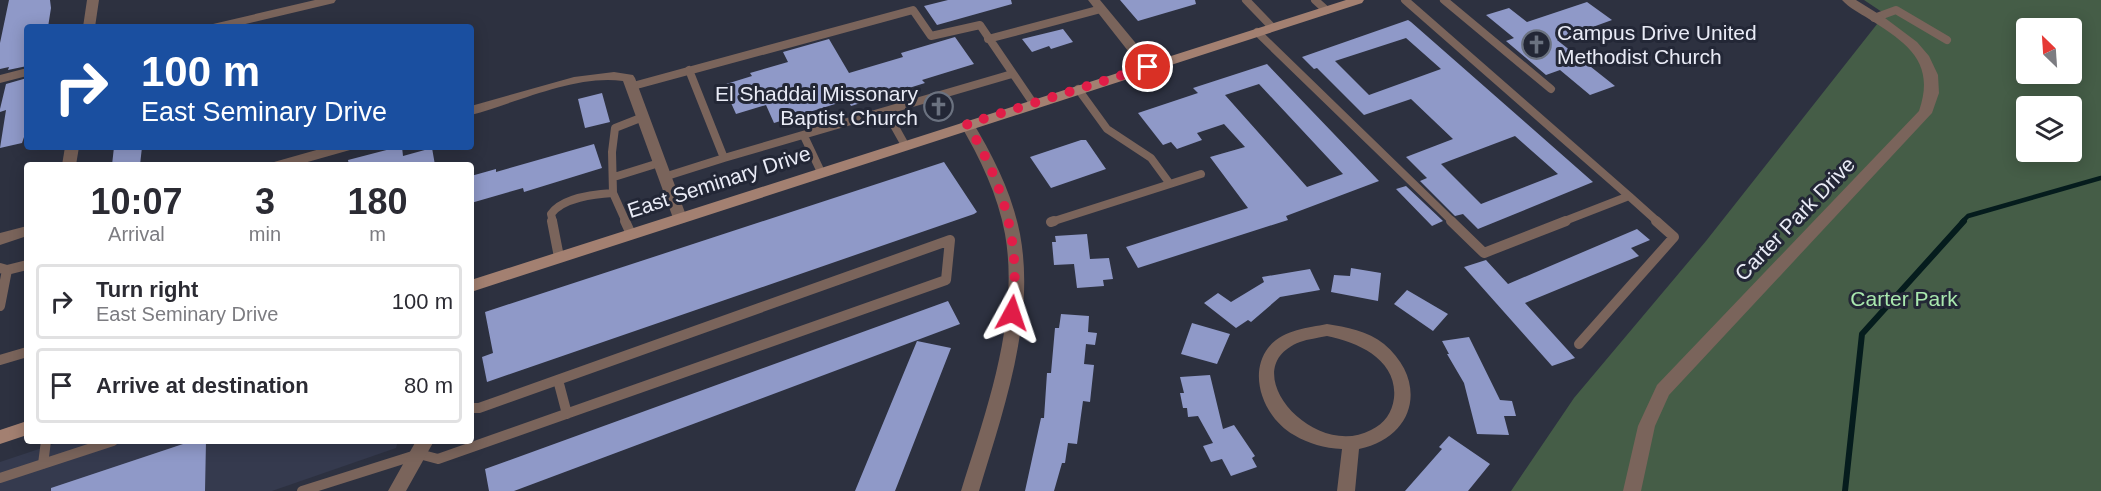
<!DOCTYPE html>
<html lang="en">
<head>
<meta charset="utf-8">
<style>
	:root { --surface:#fff; --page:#f2f2f3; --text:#2b2b33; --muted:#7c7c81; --line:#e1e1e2 }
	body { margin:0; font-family:Arial,sans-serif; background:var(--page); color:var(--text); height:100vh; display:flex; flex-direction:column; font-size:22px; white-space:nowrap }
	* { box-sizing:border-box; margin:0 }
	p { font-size:20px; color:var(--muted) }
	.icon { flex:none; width:33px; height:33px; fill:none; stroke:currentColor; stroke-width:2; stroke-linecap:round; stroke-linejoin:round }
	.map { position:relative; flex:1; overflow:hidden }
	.side { position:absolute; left:24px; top:162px; width:450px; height:282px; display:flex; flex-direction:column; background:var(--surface); border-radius:6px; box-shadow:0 3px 15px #0003 }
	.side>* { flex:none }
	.banner { position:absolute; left:24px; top:24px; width:450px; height:126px; border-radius:6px; box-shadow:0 3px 15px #0003; background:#1a4fa0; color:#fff; overflow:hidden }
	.needle { width:39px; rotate:335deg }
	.tools { position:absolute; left:2016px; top:18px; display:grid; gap:12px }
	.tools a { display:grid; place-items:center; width:66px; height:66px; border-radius:6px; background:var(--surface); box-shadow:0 3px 15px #0003; font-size:30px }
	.pin { position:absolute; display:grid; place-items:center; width:51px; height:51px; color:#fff; margin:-26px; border:3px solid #fff; border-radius:50%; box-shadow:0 2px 6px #0007 }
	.me { position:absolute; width:66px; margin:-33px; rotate:5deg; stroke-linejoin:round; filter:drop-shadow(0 0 4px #0008) }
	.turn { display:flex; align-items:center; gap:21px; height:126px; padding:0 18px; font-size:27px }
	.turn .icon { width:78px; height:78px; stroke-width:2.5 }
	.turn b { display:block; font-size:42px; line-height:51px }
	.eta { display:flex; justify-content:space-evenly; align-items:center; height:102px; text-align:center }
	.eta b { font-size:36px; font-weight:600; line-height:42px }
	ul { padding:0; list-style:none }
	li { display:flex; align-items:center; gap:18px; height:75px; margin:0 12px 9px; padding:0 6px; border:3px solid var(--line); border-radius:6px }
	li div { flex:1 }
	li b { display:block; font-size:22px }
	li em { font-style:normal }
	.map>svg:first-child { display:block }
	.built { fill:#353a4e }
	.green { fill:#455d47; fill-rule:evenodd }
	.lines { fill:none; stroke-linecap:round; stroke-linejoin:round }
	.stream-far1 { stroke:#051c1d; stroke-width:4.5 }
	.stream { stroke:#051c1d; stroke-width:6 }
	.building { fill:#8f99c8; fill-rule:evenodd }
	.lane-far1 { stroke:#7a645b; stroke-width:8 }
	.lane { stroke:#7a645b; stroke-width:10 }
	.street { fill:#7a645b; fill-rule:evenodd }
	.secondary { fill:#a38071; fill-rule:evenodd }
	.route { stroke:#e11d48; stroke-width:10; stroke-dasharray:0 18 }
	.labels { text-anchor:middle; stroke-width:6; stroke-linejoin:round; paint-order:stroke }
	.poi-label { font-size:21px; fill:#e9ebf6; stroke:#232736; text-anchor:start }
	.street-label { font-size:21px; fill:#e9ebf6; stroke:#232736 }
	.park-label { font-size:21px; fill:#a9e8ae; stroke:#232736 }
</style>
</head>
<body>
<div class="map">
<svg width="2101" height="491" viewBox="0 0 2101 491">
	<rect width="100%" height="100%" fill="#2d3140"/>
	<path class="built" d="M63,441H398L396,448L272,491H0V462Z"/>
	<path class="green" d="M1864,0H2101V491H1511L1574,398L1706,241L1885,14ZM2026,28H2072V74H2026ZM2026,106H2072V152H2026Z"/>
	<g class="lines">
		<path class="stream-far1" d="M1962,222L1968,216L2101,178"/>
		<path class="stream" d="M1845,491L1862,334L1964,221"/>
	</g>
	<path class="building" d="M9,0H50L51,8L48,27H27V66L8,70L9,67L0,69V43Z
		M948,0H1011L1012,4L937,25L924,6Z
		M1120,0H1195L1196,4L1138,21Z
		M1587,2L1612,20L1557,40L1615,86L1590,95L1560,70L1546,75L1506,41L1514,38L1486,15L1509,8L1527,22Z
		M1408,20L1411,22L1593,182L1478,229L1463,214L1455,216L1420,181L1427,178L1406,157L1453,139L1411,99L1364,115L1317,68L1314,69L1302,57ZM1406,38L1441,69L1369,95L1335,61ZM1515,136L1558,174L1481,204L1441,164Z
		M1063,29L1073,42L1051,49L1049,46L1032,52L1022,39Z
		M955,37L974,64L922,80L925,83L851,106L848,100L774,123L766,105L736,114L723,85L752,76L750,73L788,62L783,52L829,39L849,73L903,57L901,53Z
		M1267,64L1379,181L1286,216L1288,220L1138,268L1126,247L1248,208L1210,157L1245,147L1224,124L1197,133L1202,140L1177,149L1171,142L1163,145L1138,113L1198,93L1193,88ZM1259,84L1343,174L1307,187L1225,95Z
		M27,78V128L22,143L0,148L6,110L0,112V109L6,84Z
		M602,93L610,122L585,128L578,99Z
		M1081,140H1086L1106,169L1051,188L1030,157Z
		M594,144L602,168L524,192L523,188L471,203V176L496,169V172Z
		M114,147H142L140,165H112Z
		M398,147H402L403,156L432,148L435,165H349L348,160Z
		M944,162L977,212L974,214L487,382L482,357L493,353L485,312Z
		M1406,186L1443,221L1432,226L1396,189Z
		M1637,229L1650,240L1631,248L1639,256L1525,303L1575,358L1552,366L1464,267L1486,260L1508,284Z
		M1087,234L1090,259L1109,258L1113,279L1103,280L1104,286L1077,288L1074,264L1054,265L1052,242H1056L1055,236Z
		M1351,268L1381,273L1378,301L1331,292L1334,275L1350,276Z
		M1310,269L1320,290L1280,297L1251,322L1248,320L1236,328L1204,303L1218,293L1231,302L1264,282L1262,277Z
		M1407,290L1448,314L1433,331L1394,304Z
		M948,301L960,324L514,491H489L485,469Z
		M1061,314L1089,316L1088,332L1097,333L1095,345L1086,344L1084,364L1094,365L1090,402L1083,401L1077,444L1068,443L1065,463H1062L1054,491H1025L1041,418H1044L1047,373H1051L1055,328H1059Z
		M1192,323L1230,334L1217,364L1181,354Z
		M1469,337L1500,400L1512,401L1516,416H1504L1509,435L1477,434L1464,383L1447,354H1449L1442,341Z
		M917,341L951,348L895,491H855Z
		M1210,375L1223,429L1234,425L1255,456L1252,458L1257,467L1231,476L1222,459L1211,462L1203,446L1213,443L1198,416L1188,417L1187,408H1183L1180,393H1184L1180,377Z
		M1449,436L1490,464L1468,491H1405L1442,449L1439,447Z
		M192,441H206L205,491H51V488Z"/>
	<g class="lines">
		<path class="lane-far1" d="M1246,0L1272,27
			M1315,0L1326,10
			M1405,0L1629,196L1562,222
			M1444,0L1551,89
			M1874,18L1896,10L1947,40
			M1257,32L1453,222
			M988,39L1101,9
			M633,86L913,10L931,36L980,25L1033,103
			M886,111L905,145
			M804,136L821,172
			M724,158L1012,74
			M614,177L659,163
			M664,177L724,158L689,70
			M1170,184L1201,174
			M613,193L612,152L615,128L643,117
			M1629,196L1658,222
			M553,222L551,214C562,198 595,194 613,193L626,222
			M1051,222L1170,184L1151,158L1107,129L1078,89"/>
		<path class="lane" d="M552,221L559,257
			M625,221L631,234
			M1451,221L1484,253L1566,221
			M1051,222L1054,221
			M0,268L7,270L0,306
			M7,270L27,265
			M1579,344L1674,237L1656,221
			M0,360L27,352
			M558,380L567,414
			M43,464L46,441
			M0,478L113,441
			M302,491L419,454L438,459L946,280L950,240L479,408H471"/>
		<path class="street" d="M87,0H99L95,27H83Z
			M315,0H336L334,3L233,27H211L213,24Z
			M1088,0H1100L1153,64L1154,67L1153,70H1143Z
			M1842,0H1856L1885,18L1917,42L1929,56L1938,75L1939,93L1932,113L1669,395L1655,426L1641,491H1623L1638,426L1657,385L1919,111C1936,62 1907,43 1869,19C1860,13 1849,8 1842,0Z
			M27,68V76L0,83V75Z
			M614,72L633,75L635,78L687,218L685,222L680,223L673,218L623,81C576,74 516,103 471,115V106L574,77Z
			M967,119L972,121C993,156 1012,193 1020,234C1036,319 1003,411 979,491H961C986,411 1020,319 1005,234C998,195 980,158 960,124Z
			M65,147H79L76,165H62Z
			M327,147H352L350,150L297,165H272L274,162Z
			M27,226V236L0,245V233Z
			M1327,324C1346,327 1368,331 1384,344C1428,381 1416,437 1359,449L1355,491H1337L1342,449C1324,448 1309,444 1294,435C1265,419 1247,376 1268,348C1282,330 1307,328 1327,324ZM1327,336C1358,342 1398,360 1394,398C1392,413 1385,423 1371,430C1313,461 1232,368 1300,342C1308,339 1318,338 1327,336Z
			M416,441H434L406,491H388Z"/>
		<path class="secondary" d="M1346,0H1364L1362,3L471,292V280Z
			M27,421V435L0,444V430Z"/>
	</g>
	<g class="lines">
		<path class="route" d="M1012,313C1022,244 1003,182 967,124L1148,67"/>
	</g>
	<defs>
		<symbol id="church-ring" viewBox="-11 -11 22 22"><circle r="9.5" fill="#232736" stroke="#6b7280" stroke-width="1.5"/><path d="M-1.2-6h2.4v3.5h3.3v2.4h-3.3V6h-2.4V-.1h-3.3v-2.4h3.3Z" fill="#6b7280"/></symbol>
	</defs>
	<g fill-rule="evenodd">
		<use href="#church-ring" x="1520" y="28" width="33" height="33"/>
		<use href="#church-ring" x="922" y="90" width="33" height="33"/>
	</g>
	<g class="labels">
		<g class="poi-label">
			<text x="1557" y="40">Campus Drive United<tspan x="1557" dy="24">Methodist Church</tspan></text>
			<text x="918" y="101" text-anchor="end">El Shaddai Missonary<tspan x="918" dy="24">Baptist Church</tspan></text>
		</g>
		<g class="street-label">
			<text transform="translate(719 182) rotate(-18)" y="7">East Seminary Drive</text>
			<text transform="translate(1795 219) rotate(-46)" y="7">Carter Park Drive</text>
		</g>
		<g class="park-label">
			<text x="1904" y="306">Carter Park</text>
		</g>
	</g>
</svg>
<div class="tools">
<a><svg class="needle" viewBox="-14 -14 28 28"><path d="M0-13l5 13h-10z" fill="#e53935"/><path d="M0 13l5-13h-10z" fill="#7c7c81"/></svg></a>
<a><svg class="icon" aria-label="layers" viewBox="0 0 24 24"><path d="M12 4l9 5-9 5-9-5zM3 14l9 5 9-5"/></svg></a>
</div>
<div class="pin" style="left:1148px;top:67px;background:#d93025"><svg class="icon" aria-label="arrive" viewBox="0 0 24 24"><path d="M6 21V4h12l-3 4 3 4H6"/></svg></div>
<svg class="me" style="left:1012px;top:313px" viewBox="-20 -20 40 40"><path d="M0-17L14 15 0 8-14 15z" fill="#e11d48" stroke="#fff" stroke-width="4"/></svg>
<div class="banner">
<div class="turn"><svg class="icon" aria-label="right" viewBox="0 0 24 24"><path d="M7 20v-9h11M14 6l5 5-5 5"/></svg><div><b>100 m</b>East Seminary Drive</div></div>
</div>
<section class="side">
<div class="eta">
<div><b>10:07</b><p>Arrival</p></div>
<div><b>3</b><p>min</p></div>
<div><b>180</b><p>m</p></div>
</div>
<ul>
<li><svg class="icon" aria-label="right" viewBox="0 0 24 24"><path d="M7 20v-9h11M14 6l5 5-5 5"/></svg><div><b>Turn right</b><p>East Seminary Drive</p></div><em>100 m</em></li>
<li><svg class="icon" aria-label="arrive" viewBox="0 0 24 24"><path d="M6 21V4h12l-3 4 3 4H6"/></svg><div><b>Arrive at destination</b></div><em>80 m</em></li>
</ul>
</section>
</div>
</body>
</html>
